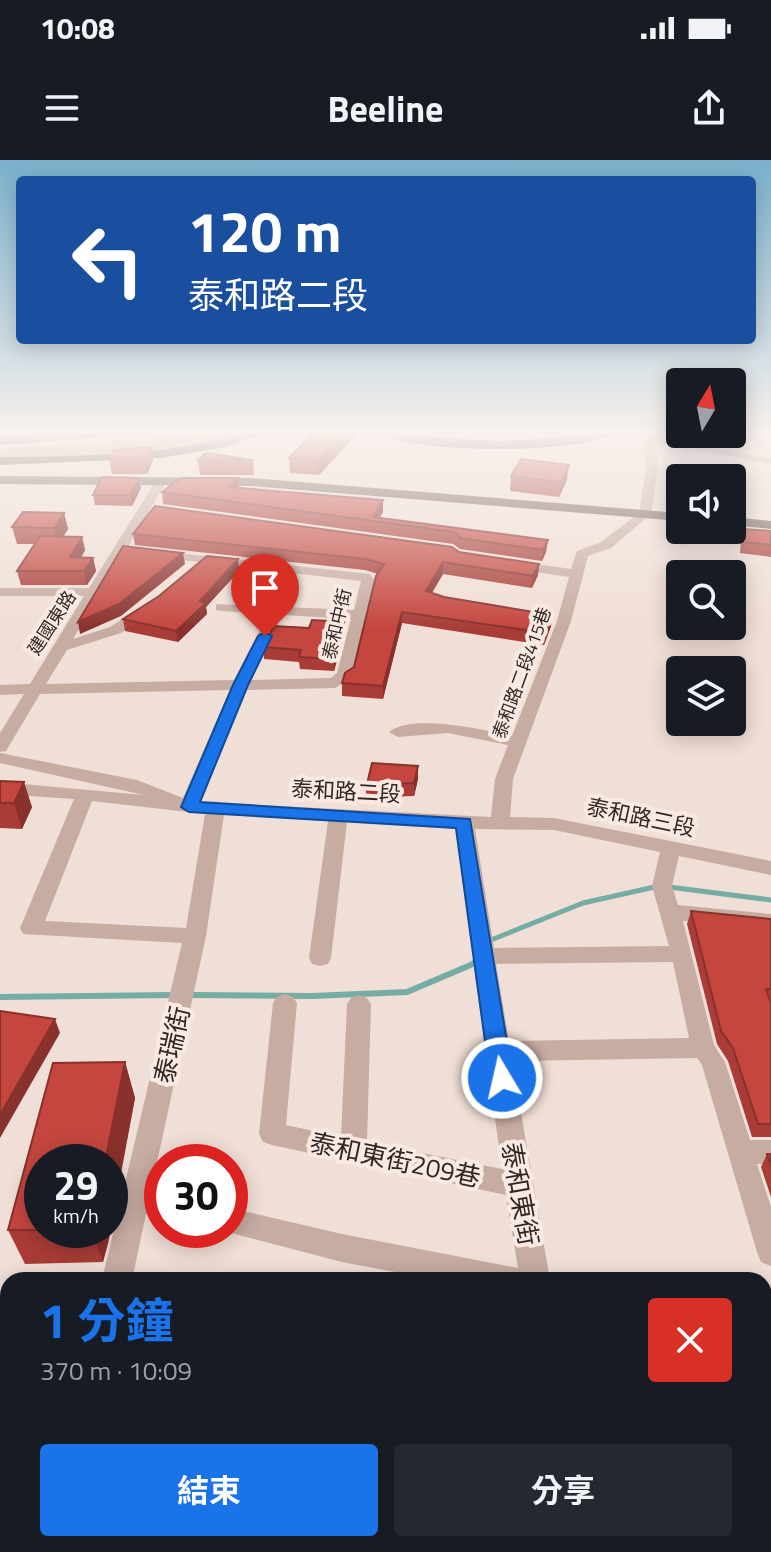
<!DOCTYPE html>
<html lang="zh-TW">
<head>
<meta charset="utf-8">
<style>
	:root { --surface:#171b24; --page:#242831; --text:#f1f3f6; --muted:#9ea1a6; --accent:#1a73e8 }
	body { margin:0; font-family:"Titillium Web","Noto Sans TC",sans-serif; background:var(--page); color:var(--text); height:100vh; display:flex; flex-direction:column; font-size:30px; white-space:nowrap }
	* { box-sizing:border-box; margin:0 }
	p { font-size:26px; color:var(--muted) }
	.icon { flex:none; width:44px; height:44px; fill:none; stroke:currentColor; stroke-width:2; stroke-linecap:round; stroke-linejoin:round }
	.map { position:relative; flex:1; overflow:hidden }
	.drawer { position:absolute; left:0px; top:1112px; width:772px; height:280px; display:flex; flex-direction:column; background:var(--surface); border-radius:24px 24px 0 0; box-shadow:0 4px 20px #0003 }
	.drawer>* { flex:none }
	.banner { position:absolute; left:16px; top:16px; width:740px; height:168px; border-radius:8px; box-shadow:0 4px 20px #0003; background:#1a4fa0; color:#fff; overflow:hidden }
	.needle { width:52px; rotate:10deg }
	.fabs { position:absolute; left:666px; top:208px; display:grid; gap:16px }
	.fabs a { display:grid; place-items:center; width:80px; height:80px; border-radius:8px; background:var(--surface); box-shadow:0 4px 20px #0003; font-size:40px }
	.speed { position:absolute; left:24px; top:984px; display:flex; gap:16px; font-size:40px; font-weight:700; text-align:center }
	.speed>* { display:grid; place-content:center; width:104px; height:104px; border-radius:50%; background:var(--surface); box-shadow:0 4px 20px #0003; line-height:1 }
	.speed small { font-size:20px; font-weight:400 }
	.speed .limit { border:12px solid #d22; background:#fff; color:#111 }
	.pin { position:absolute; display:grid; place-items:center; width:68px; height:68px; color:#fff; margin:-82px -34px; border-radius:50% 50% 50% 0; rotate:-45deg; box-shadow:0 0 8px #0007 }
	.pin .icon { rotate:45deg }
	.me { position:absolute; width:88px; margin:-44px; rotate:351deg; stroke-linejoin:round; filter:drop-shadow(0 0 6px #0008) }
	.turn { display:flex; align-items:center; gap:28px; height:168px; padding:0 40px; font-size:36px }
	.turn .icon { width:104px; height:104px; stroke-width:2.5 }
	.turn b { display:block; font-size:56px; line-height:68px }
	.round { display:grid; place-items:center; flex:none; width:84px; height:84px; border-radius:8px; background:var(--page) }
	.overview { display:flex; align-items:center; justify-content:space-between; height:136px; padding:0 40px }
	h1 { font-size:48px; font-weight:700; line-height:60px; color:var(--accent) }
	.button { display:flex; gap:16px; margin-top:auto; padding:16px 40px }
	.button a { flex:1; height:92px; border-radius:8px; background:var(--accent); color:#fff; font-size:32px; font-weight:700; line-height:92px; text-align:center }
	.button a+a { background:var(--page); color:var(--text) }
	.status { display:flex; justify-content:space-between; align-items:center; height:56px; padding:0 40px; background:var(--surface); direction:ltr }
	.status svg { height:22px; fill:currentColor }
	header { display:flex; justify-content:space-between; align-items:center; height:104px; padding:0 40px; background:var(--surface); font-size:36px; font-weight:700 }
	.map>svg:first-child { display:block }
	.green { fill:#b8be97 }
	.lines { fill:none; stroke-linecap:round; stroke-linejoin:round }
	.stream-far1 { stroke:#75aca4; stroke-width:5 }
	.stream { stroke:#75aca4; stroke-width:6 }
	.minor { fill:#c7aca2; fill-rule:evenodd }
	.major { fill:#745a56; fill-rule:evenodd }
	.highway { fill:#533e3c; fill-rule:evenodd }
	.wall { fill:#a93c36; fill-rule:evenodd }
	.shaded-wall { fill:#89312c }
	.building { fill:#c4463f; stroke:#89312c; stroke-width:2 }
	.route { fill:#1a73e8; stroke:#114b97; stroke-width:2 }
	.labels { text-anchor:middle; stroke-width:8; stroke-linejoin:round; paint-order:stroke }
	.far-street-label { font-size:18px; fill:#322625; stroke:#f8e9e2 }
	.street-label { font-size:22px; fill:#322625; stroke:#f8e9e2 }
	.near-street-label { font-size:26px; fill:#322625; stroke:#f8e9e2 }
</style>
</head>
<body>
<div class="status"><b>10:08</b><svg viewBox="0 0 49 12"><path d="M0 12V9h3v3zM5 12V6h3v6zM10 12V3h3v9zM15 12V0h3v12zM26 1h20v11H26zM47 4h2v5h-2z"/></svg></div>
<header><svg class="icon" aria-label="menu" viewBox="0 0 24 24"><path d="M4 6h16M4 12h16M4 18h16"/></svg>Beeline<svg class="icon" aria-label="share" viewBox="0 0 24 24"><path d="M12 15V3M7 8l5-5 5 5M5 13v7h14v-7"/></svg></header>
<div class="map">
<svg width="771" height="1392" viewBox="0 0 771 1392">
	<rect width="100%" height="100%" fill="#f0dfd6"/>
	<path class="green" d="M194,274H241L161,292L0,299V289Z"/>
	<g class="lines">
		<path class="stream-far1" d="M669,727L771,740
			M488,784L491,780L583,743L659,726"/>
		<path class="stream" d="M188,835L312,836L407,832L473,804L477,799
			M0,837L174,835"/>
		<path class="minor" d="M643,274L771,298V304L654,282L658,307L651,354L611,388L588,396L571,461L513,619L510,657L554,658L771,701V715L679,696L672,726L678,745L771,754V770L683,761L714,885L725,902L750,980H771V1004H757L771,1047V1106L761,1102L757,1092L702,905L697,898L512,901L550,1120H437L342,1102L220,1070H230V1048L342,1074L518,1108L506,1035L272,985L263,982L259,974L273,843L277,837L285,834L293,837L297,843L286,965L341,977L347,844L351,838L359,835L367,838L371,844L367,982L502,1009L455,669L347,662L331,798L328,804L320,806L312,804L309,798L328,661L224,655L206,776L151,1030L162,1032V1058L146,1054L132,1120H102L182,783L23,774L20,768L74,639L0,634V622L144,635L0,603V593L137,620L183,638L230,530L40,534L6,591L0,592V573L24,534L0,535V525L30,524L84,436H0V428H89L158,317H166L168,319L73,479L110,467L139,448H149L151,451L121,473L67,490L46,524L234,520L268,454L221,451L216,450V444L354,450L361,421L156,397L151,396V390L370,414L375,421L351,518L335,528L246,530L201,642L491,657L495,619L508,585L448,573L398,577L389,572C411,553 485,570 512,576L557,461L569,417L515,409L508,405L515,401L571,409L577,391L601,382L639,353L646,307ZM282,455L351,459L337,513L331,518L251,520ZM92,641L205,654L186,768L45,761ZM475,669L554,670L660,692L652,726L669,786L494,788ZM673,802L689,878L509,881L496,804Z
			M0,1133H8V1163H0Z
			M771,1155V1185L764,1187V1157Z
			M47,1384H83L82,1392H46Z
			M563,1384H599L600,1392H564Z"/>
		<path class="major" d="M0,316L252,318L680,353V361L252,326L0,324Z
			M732,357L771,361V369L732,365Z"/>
		<path class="highway" d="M39,274H102L96,278L0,285V277Z
			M241,274H262L225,287L161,298L0,305V297C81,296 162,296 241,274Z
			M385,274L498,281L610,274C582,294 413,294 385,274Z"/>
	</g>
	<path class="wall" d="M357,274L319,315L290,313L289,298Z
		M151,287L153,301L147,314H112L109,299Z
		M198,300H253L254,315H200Z
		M511,316L567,320L559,337L510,331Z
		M141,328L132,346L95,345L93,335Z
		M239,328L383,352L379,358L548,380L546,392L542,401L460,389L453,384L163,344L162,332Z
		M64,353L68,369L63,377H82L85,390L81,398H93L96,411L87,425H21L17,411L35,384H17L12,367Z
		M743,369L771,371V397L740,393L741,380Z
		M133,374L459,392L539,404L538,415L532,428L443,414L432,433L444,437L552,455L551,466L544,485L402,463L383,539L342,536V523L354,507L378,414L365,410L135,385Z
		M238,399L239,411L206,447L207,454L178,482L125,471L123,459Z
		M344,474L334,511L300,509L299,502L264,499L263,487Z
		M418,606V619L414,636L385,637V643L366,641V628Z
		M0,621L32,647L22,669L0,668Z
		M691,751L771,759V977H752L728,901L717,884L687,764Z
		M125,902L135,938L103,1102L25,1104L8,1070ZM110,1002V1070H42Z
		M767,994H771V1037L761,1007Z
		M602,1384H677L673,1391L642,1392H602Z"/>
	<path class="shaded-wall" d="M343,274H357L319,315L318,300Z
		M151,287L153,301L147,314L145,299Z
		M569,305L567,320L559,337L561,322Z
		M139,318L141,328L132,346L130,335Z
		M238,318L239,329L228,327Z
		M383,340V352L377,362L373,357Z
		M64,353L68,369L58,384L54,368Z
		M82,377L85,390L73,411L70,397Z
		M548,380L546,392L542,401L543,390Z
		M183,393L185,404L121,456L80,474L78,462Z
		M93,398L96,411L87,425L84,411Z
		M238,399L239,411L206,447L207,454L178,482L176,471L200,441Z
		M443,402V414L426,442V431Z
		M539,404L538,415L532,428L533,416Z
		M402,452V463L383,539V526Z
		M552,455L551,466L544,485L545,473Z
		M344,462V474L334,511V499Z
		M418,606V619L414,636V623Z
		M24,622L32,647L22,669L14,643Z
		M55,859L60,873L0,978V955Z
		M125,902L135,938L108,1084L103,1102L91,1070H110V1002H105Z
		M23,1384H32L30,1392H21Z"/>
	<path class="building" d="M313,274H343L318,300L289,298Z
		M151,287L145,299H109L114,290Z
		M206,293L253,300H198Z
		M521,299L569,305L561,322L511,316Z
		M102,317L139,318L130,335H93Z
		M181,318H238L228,327L383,340L373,357L548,380L543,390L461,378L454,372L162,332Z
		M155,346L452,387L459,392L539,404L533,416L443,402L426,431L444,437L552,455L545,473L402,452L383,526L342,523L345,513L354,507L376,416L384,404L365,399L133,374Z
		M23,352L64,353L54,368L12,367Z
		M743,369L771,371V385L743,382Z
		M40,376L82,377L70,397L93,398L84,411H17Z
		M123,386L183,393L119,444L78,462Z
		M207,396L238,399L200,441L206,443L176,471L123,459L159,436Z
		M312,460L344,462L334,499L299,497L301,490L263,487L274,466L309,468Z
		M372,603L418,606L414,623L385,624V630L366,628Z
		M0,621L24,622L14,643H0Z
		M691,751L771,759V829H766L771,843V964H758L733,888L721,871Z
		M0,851L55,859L0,955Z
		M125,902L105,1002H42V1070H8L53,903Z
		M767,994H771V1006Z
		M8,1166V1384H23L21,1392H0V1195Z
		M245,1384H549L550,1392H244Z"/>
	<linearGradient id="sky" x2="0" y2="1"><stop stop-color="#7ab1cd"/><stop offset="0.58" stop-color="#f8f1ed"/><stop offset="1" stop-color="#f8f1ed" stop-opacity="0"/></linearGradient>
	<rect width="771" height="469" fill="url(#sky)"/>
	<path class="route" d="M265,472L272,476L248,525L200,642L470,659L513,918L510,924L502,927L494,924L490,918L456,668L189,652L181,647L233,525L258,476Z"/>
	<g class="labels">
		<g class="far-street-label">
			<text transform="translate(52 463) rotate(-57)" y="6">建國東路</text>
			<text transform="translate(337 464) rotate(-77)" y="6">泰和中街</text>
			<text transform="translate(522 513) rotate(-70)" y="6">泰和路二段415巷</text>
		</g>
		<g class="street-label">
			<text transform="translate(346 631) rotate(3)" y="8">泰和路二段</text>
			<text transform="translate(641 657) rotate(12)" y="8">泰和路三段</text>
		</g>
		<g class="near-street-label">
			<text transform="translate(172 885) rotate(-77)" y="9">泰瑞街</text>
			<text transform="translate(395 1000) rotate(12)" y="9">泰和東街209巷</text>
			<text transform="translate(520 1034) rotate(80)" y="9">泰和東街</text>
		</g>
	</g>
</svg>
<div class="fabs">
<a><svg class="needle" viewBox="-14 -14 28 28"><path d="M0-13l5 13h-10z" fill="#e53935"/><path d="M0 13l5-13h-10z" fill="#9ea1a6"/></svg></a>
<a><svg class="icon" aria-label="sound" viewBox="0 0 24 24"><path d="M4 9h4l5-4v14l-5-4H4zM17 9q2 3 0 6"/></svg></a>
<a><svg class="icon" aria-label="search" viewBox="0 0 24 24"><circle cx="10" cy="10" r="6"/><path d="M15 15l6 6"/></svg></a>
<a><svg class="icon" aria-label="layers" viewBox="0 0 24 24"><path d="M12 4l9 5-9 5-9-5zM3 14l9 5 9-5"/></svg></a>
</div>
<div class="speed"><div>29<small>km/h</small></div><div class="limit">30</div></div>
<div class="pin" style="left:265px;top:476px;background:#d93025"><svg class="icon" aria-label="arrive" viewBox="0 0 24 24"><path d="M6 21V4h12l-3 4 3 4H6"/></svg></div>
<svg class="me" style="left:502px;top:918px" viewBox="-20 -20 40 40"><circle r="17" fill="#1a73e8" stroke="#fff" stroke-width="3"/><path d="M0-11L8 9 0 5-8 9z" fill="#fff"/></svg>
<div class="banner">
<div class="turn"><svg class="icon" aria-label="left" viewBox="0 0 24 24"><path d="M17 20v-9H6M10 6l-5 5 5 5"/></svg><div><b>120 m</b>泰和路二段</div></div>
</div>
<section class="drawer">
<div class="overview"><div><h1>1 分鐘</h1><p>370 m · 10:09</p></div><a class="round" style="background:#d93025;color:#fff"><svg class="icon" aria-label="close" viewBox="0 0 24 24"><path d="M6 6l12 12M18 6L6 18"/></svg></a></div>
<div class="button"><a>結束</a><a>分享</a></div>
</section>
</div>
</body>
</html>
